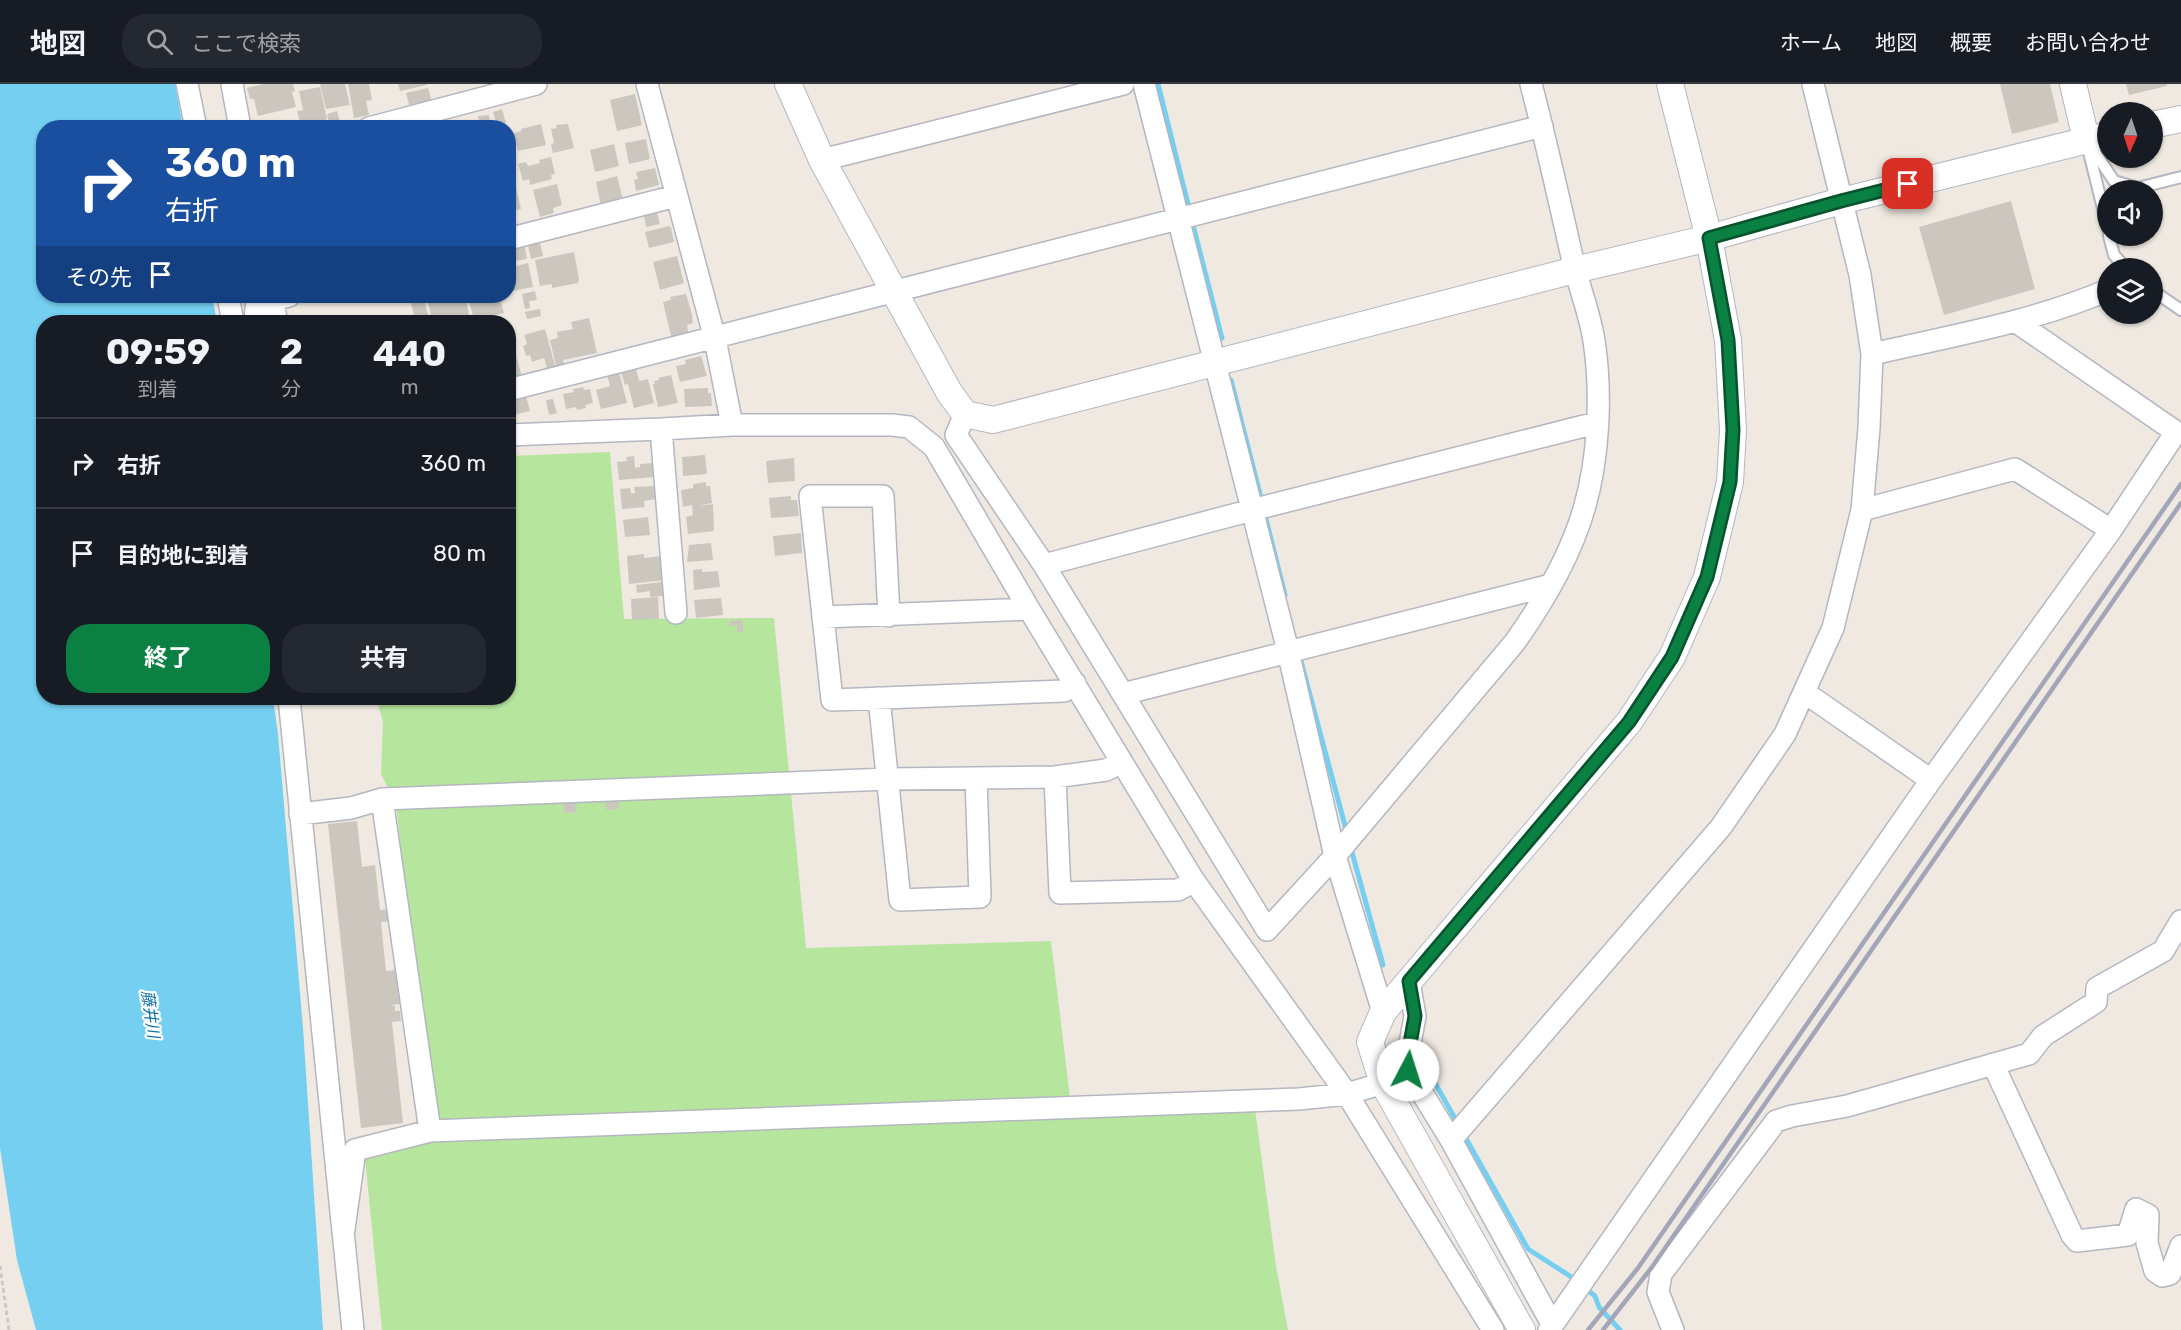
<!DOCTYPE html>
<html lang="ja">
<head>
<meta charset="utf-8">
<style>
	:root { --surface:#171b24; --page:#242831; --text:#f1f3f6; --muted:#9ea1a6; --line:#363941; --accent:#0b8043 }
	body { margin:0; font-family:Rubik,"Noto Sans JP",sans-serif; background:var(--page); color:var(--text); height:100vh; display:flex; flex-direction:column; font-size:22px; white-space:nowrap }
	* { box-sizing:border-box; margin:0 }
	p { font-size:20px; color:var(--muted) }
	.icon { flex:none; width:33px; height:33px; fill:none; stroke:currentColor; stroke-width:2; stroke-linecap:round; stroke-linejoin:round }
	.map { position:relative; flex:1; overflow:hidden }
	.drawer { position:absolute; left:36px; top:231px; width:480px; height:390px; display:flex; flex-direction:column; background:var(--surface); border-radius:24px; box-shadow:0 2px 4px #0004 }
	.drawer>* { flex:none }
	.guide { position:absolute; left:36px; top:36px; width:480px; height:183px; border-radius:24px; box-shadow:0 2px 4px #0004; background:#1a4fa0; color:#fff; overflow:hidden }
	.needle { width:39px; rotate:183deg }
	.fabs { position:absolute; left:2097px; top:18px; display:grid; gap:12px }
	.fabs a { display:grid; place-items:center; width:66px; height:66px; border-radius:50%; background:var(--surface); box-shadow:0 2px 4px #0004; font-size:30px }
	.pin { position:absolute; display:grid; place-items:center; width:51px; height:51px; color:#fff; margin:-26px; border-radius:12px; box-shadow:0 3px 9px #0006 }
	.me { position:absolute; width:66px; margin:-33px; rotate:5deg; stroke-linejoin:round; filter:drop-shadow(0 0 4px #0008) }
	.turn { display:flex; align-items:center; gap:21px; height:126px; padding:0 30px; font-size:27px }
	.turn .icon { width:78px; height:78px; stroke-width:2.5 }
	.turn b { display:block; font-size:42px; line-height:51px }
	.then { display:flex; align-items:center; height:57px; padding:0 30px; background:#0003; gap:12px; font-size:22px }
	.eta { display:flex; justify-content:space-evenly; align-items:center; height:102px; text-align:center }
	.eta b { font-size:36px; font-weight:700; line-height:42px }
	.cta { display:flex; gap:12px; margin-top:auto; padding:12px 30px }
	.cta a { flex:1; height:69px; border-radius:24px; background:var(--accent); color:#fff; font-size:24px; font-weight:700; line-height:69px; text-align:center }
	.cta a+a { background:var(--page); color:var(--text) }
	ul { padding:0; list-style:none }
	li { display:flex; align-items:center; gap:18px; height:90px; padding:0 30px; border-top:2px solid var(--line) }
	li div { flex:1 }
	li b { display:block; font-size:22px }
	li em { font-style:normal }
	header { display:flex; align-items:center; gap:36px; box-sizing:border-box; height:84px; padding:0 30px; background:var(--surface); border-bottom:2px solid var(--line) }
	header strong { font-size:28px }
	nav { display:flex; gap:33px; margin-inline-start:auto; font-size:21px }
	.search { width:420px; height:54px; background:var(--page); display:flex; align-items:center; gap:15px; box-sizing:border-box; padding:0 21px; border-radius:24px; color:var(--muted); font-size:22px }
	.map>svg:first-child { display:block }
	.green { fill:#b6e59e }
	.water { fill:#75cff0 }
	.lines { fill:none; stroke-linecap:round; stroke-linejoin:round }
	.stream { stroke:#75cff0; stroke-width:5 }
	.building { fill:#cbc7bf }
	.service-casing { stroke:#b4b7c1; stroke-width:14 }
	.minor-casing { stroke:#b4b7c1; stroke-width:24 }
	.tertiary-casing { stroke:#b4b7c1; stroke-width:28 }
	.path { stroke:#c9c9c9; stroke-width:3; stroke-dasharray:4.5 3; stroke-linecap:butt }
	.service { stroke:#fff; stroke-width:10 }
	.minor { stroke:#fff; stroke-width:21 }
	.tertiary { stroke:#fff; stroke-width:26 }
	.rail { stroke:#a3a6b8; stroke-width:4.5 }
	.route-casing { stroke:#07532c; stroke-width:15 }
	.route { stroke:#0b8043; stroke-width:10 }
	.labels { text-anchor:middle; stroke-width:4.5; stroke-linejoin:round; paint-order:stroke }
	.water-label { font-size:16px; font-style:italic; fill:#0d6fa3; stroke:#fff }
</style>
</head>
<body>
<header>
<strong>地図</strong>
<div class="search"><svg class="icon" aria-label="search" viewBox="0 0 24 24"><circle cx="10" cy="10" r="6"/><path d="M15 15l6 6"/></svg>ここで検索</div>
<nav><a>ホーム</a><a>地図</a><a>概要</a><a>お問い合わせ</a></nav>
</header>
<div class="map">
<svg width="2181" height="1246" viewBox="0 0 2181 1246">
	<rect width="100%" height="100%" fill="#efe9e1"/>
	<path class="green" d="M610,368L624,535L774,534L806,864L1051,857L1072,1030L1255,1025L1276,1182L1288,1246H382L365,1074L433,1051L396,720L381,690L383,638L376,614H508L509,372Z"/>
	<path class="water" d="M0,0H175L183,43L44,44V212H212L217,238H44V614H273L278,650L303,944L323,1246H36L17,1176L0,1064Z"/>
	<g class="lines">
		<path class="stream" d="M1158,0L1190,128
			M1192,137L1222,254
			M1231,296L1262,418
			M1264,427L1285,511
			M1299,570L1347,749
			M1350,761L1383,881
			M1417,967L1458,1040
			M1464,1051L1528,1165L1576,1196
			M1585,1204L1595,1212L1599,1223L1620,1246"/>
	</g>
	<path class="building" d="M263,0H293L295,7L292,8L296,23L258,32L254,15H250L247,4Z
		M320,0H345L350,21L326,25Z
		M348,0H369L372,16L366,17L369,31L354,34Z
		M398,0H427V1L400,7Z
		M2000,0H2050L2059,38L2012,50Z
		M2126,0H2167V2L2129,11Z
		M320,3L327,35L301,44H289V40L300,38L297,27L303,26L299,7Z
		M428,4L432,18L410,24L406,9Z
		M635,10L642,41L617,47L610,16Z
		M502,25L506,39L497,42L493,28Z
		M337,27L341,41L330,44L327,30Z
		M489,31L491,44H481L478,32Z
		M541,40L546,61L518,67L514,49L521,47V45Z
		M568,40L574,64L553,69L551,60L554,59L551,45L557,44L556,41Z
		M508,45L516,70L508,72Z
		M646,55L650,75L629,80L625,59Z
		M614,60L619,82L595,88L590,66Z
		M551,73L555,90L551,91L552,95L530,101L529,95L523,97L518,80L526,78L528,82L540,79L539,76Z
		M511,83L521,125L508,128V84Z
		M655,84L659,101L636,107L634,96L638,95L636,88Z
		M617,92L623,116L601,122L596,98Z
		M557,100L562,121L553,124L554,129L540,133L533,106Z
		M2011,117L2035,205L1944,231L1919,143Z
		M657,129L660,140L646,143L644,132Z
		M669,142L671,144L674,158L649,164L645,148Z
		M540,159L543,172L531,175L528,161Z
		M525,163L527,175L515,177L513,165Z
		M574,168L579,195L578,199L552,204V200L540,202L535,176Z
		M677,172L684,199L660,206L653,178Z
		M528,179L533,203L508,208V184Z
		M535,207L537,216L529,217L530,224L525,225L522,210Z
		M686,210L693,234H692L693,239L687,241L689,252L672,256L663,218L671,216L670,213Z
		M409,212H423L430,238H416Z
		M441,212H449L450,215L465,212L470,235L454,238H433L427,215Z
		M468,212H499L504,229L474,236Z
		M540,225L541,232L527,235L525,228Z
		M589,234L597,269L563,276L564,280L556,282L550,256L558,254L557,248L573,245L571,238Z
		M508,241L522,293L508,296Z
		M545,245L556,285L548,288L544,274L532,278L530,271L526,272L523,262L527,260L524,251Z
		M701,272L707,292L680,298L676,282L686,280L685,276Z
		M636,284L639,297L648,295L654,319L634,324L628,300L625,301L621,288Z
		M619,288L627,319L601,325L596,306L610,302L607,291Z
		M671,291L678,319L658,323L653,300H655L654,297L659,296L658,294Z
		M583,303L584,306L590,305L593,319L585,321L586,324L577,326L576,323L566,325L563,310L574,308L573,305Z
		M708,304V309H711L712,322L685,323L684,305Z
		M526,312L530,327L508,332V316Z
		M553,315L557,329L549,331L546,316Z
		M705,371L707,390L683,392L682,373Z
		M634,372L635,384L640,383V380L653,379L654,393L619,396L617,378L627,377L626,373Z
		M794,374L795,397L768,399L766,377Z
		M706,398V402H710L712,419L698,422L713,420L714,447L688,450L686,433L693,431L692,421L683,423L681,406L693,404V400Z
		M655,402L656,415L644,417L645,423L622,425L620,405L630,404L631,409H635L634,403Z
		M791,412V416H797L799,432L771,434L769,414Z
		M648,433L650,451L625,453L623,436Z
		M801,449L802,469L775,472L773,452Z
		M711,459L713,476L687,478L689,461Z
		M644,470V474L662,472L665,496L629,500L627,472Z
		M702,485V488L718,487L720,503L694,506L693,486Z
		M662,498L663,512L650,513V507L637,509L636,501Z
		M658,513L659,535L632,536L631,515Z
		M721,514L723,531L696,534L694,516Z
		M742,536L743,548L737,549V541L730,542L729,537Z
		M618,715L619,725L606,726L605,716Z
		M576,716L577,728L564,729L563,717Z
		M357,737L362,783L375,781L380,826L389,825L390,837L381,838L386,887L397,886L401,920L390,921L395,922V927H400L401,937L392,938L403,1039L361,1044L328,740Z"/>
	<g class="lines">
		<defs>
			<path id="service" d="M2086,55L2114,97L2138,104L2181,93
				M2088,64L2108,145
				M2109,152L2114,171L2126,184
				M2152,206L2181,226"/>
			<path id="minor" d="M187,0L196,44
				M232,0L240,44
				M647,0L715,255L732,341
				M1144,0L1288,567L1335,772L1383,928
				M369,44L536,0
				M822,76L1123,0
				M508,155L676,112
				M228,212L233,238
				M271,212L277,238
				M255,238L256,224L272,216L289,212
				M1872,270C1951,252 2033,238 2108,206
				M508,306L1542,42
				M965,330L956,351L1044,481L1267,846L1335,772L1515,558C1544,517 1570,473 1584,425C1599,374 1602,309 1594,257C1590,229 1578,201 1572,173C1559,115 1546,57 1531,0
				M661,345L676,529
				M508,351L661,345L732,341H892L909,343L934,363L1029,525L1194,797L1347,1010L1493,1246
				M1862,426L2015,385L2111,446
				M1044,481L1252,426L1596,339
				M889,532L883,412H810L832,616L1064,607L1075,599
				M823,533L1029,525
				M1804,608L1931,696
				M1123,610L1551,501
				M289,614L353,1246
				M879,614L900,816L980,813L976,694
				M1055,693L1060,809L1178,806L1194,797
				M382,715L430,1047
				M300,730L351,724L382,715L888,695L1055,693L1106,686L1122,678
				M1409,897L1415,932L1407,976L1408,986L1451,1056L1552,1240
				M1993,980L2072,1151L2077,1157L2128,1151L2136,1125L2148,1131L2147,1159L2155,1187L2162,1192L2170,1190L2181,1162
				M1451,1056L1721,743L1785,650L1833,544L1862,426L1869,344L1872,270L1860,191L1813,0
				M344,1145L355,1066L430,1047L1299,1015L1347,1010L1383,999
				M1549,1246L1931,696L2111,446L2176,348L2015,237
				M1673,1246L1658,1208L1661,1190L1776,1037L1792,1032L1847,1022L2029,970L2043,952L2096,918L2097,904L2163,867L2181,837"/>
			<path id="tertiary" d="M788,0L822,76L949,308L965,330L993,336L1575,186L1709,154L1841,117L2108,51
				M2073,0L2086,55
				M2152,41L2181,35
				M1522,1246L1383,999L1370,958L1383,928L1629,638L1672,573L1707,493L1730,398L1733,346L1728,256L1709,154L1670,0"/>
		</defs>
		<use href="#service" class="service-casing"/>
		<use href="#minor" class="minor-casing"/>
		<use href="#tertiary" class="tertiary-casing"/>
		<path class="path" d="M0,1182L9,1246"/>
		<use href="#service" class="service"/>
		<use href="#minor" class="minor"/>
		<use href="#tertiary" class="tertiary"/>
		<path class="rail" d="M1588,1246L1638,1184L2181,400
			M1603,1246L1652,1183L2181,419"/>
	</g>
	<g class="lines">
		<defs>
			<path id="route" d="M1408,986L1407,976L1415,932L1409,897L1629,638L1672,573L1707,493L1730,398L1733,346L1728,256L1709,154L1841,117L1908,100"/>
		</defs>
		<use href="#route" class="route-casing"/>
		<use href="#route" class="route"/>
	</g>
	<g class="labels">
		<g class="water-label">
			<text transform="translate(151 930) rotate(82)" y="6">藤井川</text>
		</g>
	</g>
</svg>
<div class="fabs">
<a><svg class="needle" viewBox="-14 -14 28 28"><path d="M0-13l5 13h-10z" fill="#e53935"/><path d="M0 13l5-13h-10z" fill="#9ea1a6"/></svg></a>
<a><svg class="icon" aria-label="sound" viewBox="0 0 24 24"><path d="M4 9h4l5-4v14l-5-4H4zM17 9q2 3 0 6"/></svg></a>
<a><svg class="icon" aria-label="layers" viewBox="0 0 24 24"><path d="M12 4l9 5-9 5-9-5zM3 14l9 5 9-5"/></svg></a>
</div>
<div class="pin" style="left:1908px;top:100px;background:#d93025"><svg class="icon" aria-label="arrive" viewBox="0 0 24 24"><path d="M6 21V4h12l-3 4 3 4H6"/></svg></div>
<svg class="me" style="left:1408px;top:986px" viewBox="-20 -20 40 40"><circle r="19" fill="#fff"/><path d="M0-13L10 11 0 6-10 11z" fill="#0b8043"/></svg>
<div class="guide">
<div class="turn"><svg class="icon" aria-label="right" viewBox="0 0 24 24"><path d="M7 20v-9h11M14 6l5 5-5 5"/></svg><div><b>360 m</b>右折</div></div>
<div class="then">その先<svg class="icon" aria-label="arrive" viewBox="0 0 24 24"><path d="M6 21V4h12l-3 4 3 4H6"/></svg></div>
</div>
<section class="drawer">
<div class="eta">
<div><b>09:59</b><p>到着</p></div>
<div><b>2</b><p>分</p></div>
<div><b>440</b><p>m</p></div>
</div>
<ul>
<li><svg class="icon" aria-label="right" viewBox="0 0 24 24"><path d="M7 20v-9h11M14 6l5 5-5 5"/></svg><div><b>右折</b></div><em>360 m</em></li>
<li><svg class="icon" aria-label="arrive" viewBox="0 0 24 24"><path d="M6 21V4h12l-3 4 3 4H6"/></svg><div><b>目的地に到着</b></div><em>80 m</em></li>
</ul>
<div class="cta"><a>終了</a><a>共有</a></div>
</section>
</div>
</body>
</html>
